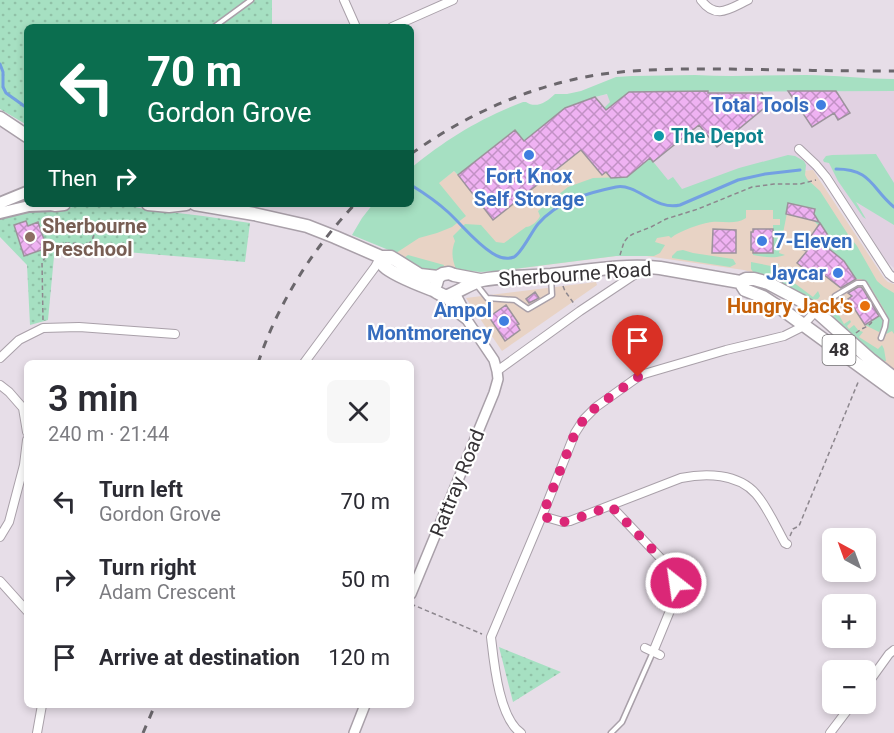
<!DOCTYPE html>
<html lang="en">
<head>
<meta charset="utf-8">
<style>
	:root { --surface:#fff; --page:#f7f7f7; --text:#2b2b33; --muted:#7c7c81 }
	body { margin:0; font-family:Roboto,sans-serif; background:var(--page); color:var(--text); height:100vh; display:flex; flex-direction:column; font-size:22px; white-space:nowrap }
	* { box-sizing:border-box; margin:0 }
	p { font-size:20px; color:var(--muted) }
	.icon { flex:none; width:33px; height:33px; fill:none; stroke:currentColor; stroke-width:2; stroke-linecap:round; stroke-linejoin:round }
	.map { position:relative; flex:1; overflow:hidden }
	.sheet { position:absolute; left:24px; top:360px; width:390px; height:348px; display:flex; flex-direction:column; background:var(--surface); border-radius:9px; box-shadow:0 3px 9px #0003 }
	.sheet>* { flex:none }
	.top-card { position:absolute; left:24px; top:24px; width:390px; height:183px; border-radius:9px; box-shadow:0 3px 9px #0003; background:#0b6e4f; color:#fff; overflow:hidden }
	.needle { width:39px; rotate:319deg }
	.controls { position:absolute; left:822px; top:528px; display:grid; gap:12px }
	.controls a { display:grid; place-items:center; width:54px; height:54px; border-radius:9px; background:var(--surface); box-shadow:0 3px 9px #0003; font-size:30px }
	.pin { position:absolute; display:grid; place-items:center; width:51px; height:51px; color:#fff; margin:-62px -26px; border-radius:50% 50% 50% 0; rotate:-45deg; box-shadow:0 0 6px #0007 }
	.pin .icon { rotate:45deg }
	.me { position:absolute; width:66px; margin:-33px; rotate:330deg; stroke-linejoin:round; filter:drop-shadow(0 0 4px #0008) }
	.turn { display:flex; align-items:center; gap:21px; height:126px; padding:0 24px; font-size:27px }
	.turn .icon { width:78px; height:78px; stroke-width:2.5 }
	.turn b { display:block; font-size:42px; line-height:51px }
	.then { display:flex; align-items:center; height:57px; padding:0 24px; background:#0003; gap:12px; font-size:22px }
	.round { display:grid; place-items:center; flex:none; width:63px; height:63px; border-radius:9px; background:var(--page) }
	.summary { display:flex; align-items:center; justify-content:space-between; height:102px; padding:0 24px }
	h1 { font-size:36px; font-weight:600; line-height:45px }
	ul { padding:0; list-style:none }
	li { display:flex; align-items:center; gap:18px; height:78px; padding:0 24px }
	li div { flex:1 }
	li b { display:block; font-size:22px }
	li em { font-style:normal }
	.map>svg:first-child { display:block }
	.commercial { fill:#e8d3c5 }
	.built { fill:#e1d2e2 }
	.grass { fill:#a6e0c2 }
	.park { fill:url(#park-dots) }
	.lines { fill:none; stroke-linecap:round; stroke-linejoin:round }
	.stream { stroke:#73a0e2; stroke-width:3 }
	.building { fill:url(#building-cross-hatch); stroke:#9c939c; stroke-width:1.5 }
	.service-casing { stroke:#a9a0a9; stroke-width:7 }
	.minor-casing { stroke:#a9a0a9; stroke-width:10 }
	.tertiary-casing { stroke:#a9a0a9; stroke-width:12 }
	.secondary-casing { stroke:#a9a0a9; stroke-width:14 }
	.primary-casing { stroke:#a9a0a9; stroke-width:15 }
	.path { stroke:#8d878e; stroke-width:1.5; stroke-dasharray:4.5 3; stroke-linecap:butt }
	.service { stroke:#fff; stroke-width:4 }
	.minor { stroke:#fff; stroke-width:8 }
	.tertiary { stroke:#fff; stroke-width:9 }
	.secondary { stroke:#fff; stroke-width:10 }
	.primary { stroke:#fff; stroke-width:12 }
	.rail { stroke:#6b676c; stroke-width:3; stroke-dasharray:8 8; stroke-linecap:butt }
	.route { stroke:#db2777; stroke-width:10; stroke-dasharray:0 18 }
	.shop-dot { fill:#3f7fe0; stroke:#fff; stroke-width:2 }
	.culture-dot { fill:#0f9aa8; stroke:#fff; stroke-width:2 }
	.education-dot { fill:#8d6e63; stroke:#fff; stroke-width:2 }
	.food-dot { fill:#e8710a; stroke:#fff; stroke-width:2 }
	.labels { text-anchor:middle; stroke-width:4.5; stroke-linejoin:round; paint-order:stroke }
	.shield { fill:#fff; stroke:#727072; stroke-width:1.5 }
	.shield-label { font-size:18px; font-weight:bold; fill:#363336 }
	.shop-label { font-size:20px; font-weight:bold; fill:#366cbe; stroke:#fff; text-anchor:end }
	.culture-label { font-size:20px; font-weight:bold; fill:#0d838f; stroke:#fff; text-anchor:start }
	.education-label { font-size:20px; font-weight:bold; fill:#785e54; stroke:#fff; text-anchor:start }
	.street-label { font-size:20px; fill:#363336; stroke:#fff }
	.food-label { font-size:20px; font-weight:bold; fill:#c56008; stroke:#fff; text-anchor:end }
</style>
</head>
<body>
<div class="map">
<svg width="894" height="733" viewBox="0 0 894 733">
	<defs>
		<pattern id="park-dots" width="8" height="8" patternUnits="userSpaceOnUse" patternTransform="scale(1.5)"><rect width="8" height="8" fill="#a6e0c2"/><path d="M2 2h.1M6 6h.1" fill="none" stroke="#90c1a7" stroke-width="1.8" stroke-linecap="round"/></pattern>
		<pattern id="building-cross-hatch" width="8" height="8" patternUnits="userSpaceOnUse" patternTransform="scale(1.5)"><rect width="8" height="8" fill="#efb2f2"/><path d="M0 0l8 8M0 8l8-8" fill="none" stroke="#c291c5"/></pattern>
	</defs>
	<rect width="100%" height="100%" fill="#e7dee8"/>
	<path class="commercial" d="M515,130L780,172L813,170L884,278L888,282L894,284V373L771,278L744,270L646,256H616L499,271H472L446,267L437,270L413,265L400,254L389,249L442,188L438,183L454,171L458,175Z
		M596,282L597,285L502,351L466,298Z"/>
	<path class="built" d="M708,91H894V268L888,263L828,170H800L682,204L595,97L617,92Z"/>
	<path class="grass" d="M695,75C732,77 769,75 806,75C835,75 865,79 894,79V91L629,92L609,107L668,180L673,177L682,189L739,168L788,155L795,156L804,161L806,165L805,175L807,179L820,191L849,236L857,246L877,281L884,287L894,293V334L892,331L886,334L889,320L885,311L868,283L861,279H856L844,261L828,248L833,243L821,224L819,226L814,221L815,209L789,203L779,253L785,255C774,259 764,257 753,255V253H773V225H780V219H773V210H746V218C735,225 724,221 712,222C702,223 679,231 671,238L669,236L657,238L655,242L665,245L660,253L654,256H616L499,271L480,272L456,269C452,259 451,251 455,241L453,236L465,224L481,225L496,242L504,243L526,227C531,227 538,221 540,216L538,211L568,187L593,178L627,177L646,161L604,108L610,102L607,94L595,97L524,141L514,130L458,175L454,171L439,183L466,216L452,227L437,233L419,238L396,253L352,235L362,218L373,204H411V168C448,138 479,119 523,102H526C536,109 547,102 555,94H567L581,91L616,77L632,76Z
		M876,154L894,183V225L856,202L866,219L863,217L838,181L829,163L824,162L823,160L826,156L832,155Z
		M683,250L693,253L733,259L736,264L730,267L672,258V256L677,251Z
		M408,255L444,265L443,268C425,273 418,270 404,258Z
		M751,262L771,266L779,264L777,270L813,297L818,291L820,296L818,299L811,300L771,278L754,273L751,269Z
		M839,303L840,304L835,308L844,324L850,320L851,322L847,326L849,329L854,325L858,330L863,332L859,337L878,349L882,345L884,349L886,361L880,362L833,318L834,306L835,304Z
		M881,314C884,320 884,327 879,332L865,325Z"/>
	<path class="park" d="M0,0H272V27H27V125L0,109Z
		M80,204H122L144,209L203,216L250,223L245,262L55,246L48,320L30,325L27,265L0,237V216L38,209L62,211Z
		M499,647L561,672L513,702Z"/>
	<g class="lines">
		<path class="stream" d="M0,64L3,72V87L6,93L27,108
			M836,169C872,169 871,188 894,207
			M411,185C424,193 437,202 448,212C463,226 475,242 492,253C498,257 506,260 514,257C521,254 532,231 538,224C558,201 587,193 616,187C637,183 655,211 680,205L738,180L765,174L800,170"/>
	</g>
	<path class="building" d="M708,91V93H762L768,105L717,147L699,125L653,162L650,158L627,177L611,178L606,172L602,175L581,150L493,220L458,175L515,130L524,141L565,108L595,97L606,110L629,92Z
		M788,91H836L850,113L838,120L834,113L812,127Z
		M788,203L815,209L814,214L819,222L786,214Z
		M26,221L28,226L38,222L47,248L24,256L14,225Z
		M820,223L833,243L828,248L844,261L856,279L841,288L815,268L810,274L797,263L807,251L797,248L800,234L811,236Z
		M713,229L736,230V253H712Z
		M753,229H773V253H753V250H751V232H753Z
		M858,287H861L863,289L879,316L865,325L848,299L852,296L848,293Z
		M535,292L539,298L529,303L526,299Z
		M506,305L519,324L517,325L520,330L505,341L489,317Z"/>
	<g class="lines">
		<defs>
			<path id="service" d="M214,27L251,0
				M476,284L487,298L515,300L528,309L552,295L551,278
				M835,296L857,283H864L886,320L885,327L881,338
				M611,733L622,722L653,652"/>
			<path id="minor" d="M344,0L356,27
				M701,0C716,20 729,9 748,0
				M392,27L453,0
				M799,149L816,165L826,177L889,274L894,278
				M0,358L19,340L43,328L79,327L175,334
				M304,363L375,267L380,258
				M497,371L580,311L643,269
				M0,385L9,392L23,408L27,432
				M611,506L669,567L676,583L674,601L653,652
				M542,516L563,522L570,521L681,478C705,473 738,473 756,494C768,508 776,527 785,543L787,544
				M0,537L9,522L24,465L27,440
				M0,581L27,611
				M645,648L660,655
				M866,686L889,654L894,650
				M37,733L42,705
				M521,733C499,718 494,663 491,637L542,516L575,433L584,419L596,407L638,377L644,374L726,350L784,336L800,328L816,311
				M830,733L852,704"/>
			<path id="tertiary" d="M455,293L464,310L467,320
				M411,594L494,393L498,379L497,371L494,360L467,320L459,314L445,296
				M354,733L365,705"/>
			<path id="secondary" d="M0,203L27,192
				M0,213L29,206L55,205"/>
			<path id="primary" d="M0,118L27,136
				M51,204L55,205L64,204
				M148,204L169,206L186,204
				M195,204L254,214L307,226L335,237L381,257H391L420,275L438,277
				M381,257C381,261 381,263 384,266C393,275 420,285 433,290C437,292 441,295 445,296C450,297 472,282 482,280C504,276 528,277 551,275C587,271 624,264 660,268L740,282L746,279H754L768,283L800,300L816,311L871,360L894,378
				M740,282L745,290L763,297L783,310L894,391
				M436,284L438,277L443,274L449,273L454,275L480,280"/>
		</defs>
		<use href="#service" class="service-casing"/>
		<use href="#minor" class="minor-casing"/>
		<use href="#tertiary" class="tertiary-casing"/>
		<use href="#secondary" class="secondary-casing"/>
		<use href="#primary" class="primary-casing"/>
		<path class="path" d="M620,255L624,242L628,237L633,234L651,227L666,219L698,209L752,187L774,184H800L816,180
			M563,286L565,291L575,305
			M43,320L42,262L54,245C59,244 64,243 69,243C81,243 89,250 94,235
			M856,333C861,328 870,327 873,320
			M790,536L793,529L799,526L859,380
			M411,604L482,634"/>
		<use href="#service" class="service"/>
		<use href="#minor" class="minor"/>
		<use href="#tertiary" class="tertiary"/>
		<use href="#secondary" class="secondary"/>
		<use href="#primary" class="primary"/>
		<path class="rail" d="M411,154C461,118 519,91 580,78C629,68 680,69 730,69C785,70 839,71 894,71
			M258,363C278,303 312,250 355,204
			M143,733L155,705"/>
	</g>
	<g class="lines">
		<path class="route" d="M638,377L596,407L584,419L575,433L542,516L556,521L563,522L570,521L611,506L669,567L676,583"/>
	</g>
	<g class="shop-dot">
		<circle cx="821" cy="105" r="6"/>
		<circle cx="529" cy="155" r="6"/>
		<circle cx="762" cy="241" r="6"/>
		<circle cx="838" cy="273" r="6"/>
		<circle cx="504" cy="321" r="6"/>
	</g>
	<circle class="culture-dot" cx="659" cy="136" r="6"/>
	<circle class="education-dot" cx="30" cy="237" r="6"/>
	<circle class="food-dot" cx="865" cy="306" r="6"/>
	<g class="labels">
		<rect class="shield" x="822.5" y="335" width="33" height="30" rx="4.5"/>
		<g class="shield-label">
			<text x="839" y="356">48</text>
		</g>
		<g class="shop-label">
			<text x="809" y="112">Total Tools</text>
			<text x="529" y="183" text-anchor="middle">Fort Knox<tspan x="529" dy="23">Self Storage</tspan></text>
			<text x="774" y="248" text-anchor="start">7-Eleven</text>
			<text x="826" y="280">Jaycar</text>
			<text x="492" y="317">Ampol<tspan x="492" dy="23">Montmorency</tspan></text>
		</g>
		<g class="culture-label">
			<text x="671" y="143">The Depot</text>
		</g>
		<g class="education-label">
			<text x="42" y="233">Sherbourne<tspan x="42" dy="23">Preschool</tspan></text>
		</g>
		<g class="street-label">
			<text transform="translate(575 274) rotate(-4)" y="7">Sherbourne Road</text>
			<text transform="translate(457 483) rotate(-68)" y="7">Rattray Road</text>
		</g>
		<g class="food-label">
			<text x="853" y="313">Hungry Jack's</text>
		</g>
	</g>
</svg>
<div class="controls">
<a><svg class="needle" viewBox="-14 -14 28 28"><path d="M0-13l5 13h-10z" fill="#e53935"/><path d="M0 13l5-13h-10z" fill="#7c7c81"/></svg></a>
<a>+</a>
<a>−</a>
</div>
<div class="pin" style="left:638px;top:377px;background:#d93025"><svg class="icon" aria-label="arrive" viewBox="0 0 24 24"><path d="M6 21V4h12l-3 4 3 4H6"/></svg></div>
<svg class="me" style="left:676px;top:583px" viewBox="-20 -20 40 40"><circle r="17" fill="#db2777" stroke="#fff" stroke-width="3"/><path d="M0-11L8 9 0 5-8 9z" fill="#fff"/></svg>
<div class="top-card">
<div class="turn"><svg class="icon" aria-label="left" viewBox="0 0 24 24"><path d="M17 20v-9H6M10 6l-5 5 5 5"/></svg><div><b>70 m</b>Gordon Grove</div></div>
<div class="then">Then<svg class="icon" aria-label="right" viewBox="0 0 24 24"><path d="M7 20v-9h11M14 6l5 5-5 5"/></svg></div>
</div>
<section class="sheet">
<div class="summary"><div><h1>3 min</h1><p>240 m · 21:44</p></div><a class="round"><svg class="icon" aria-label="close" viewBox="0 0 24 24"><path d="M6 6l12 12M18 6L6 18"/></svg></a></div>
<ul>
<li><svg class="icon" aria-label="left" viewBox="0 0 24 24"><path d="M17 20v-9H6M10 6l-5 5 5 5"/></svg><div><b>Turn left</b><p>Gordon Grove</p></div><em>70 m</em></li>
<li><svg class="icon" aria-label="right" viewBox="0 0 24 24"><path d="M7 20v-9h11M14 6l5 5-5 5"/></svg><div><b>Turn right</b><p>Adam Crescent</p></div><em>50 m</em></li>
<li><svg class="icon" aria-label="arrive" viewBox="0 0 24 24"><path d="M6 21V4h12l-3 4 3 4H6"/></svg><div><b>Arrive at destination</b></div><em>120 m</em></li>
</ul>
</section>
</div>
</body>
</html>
